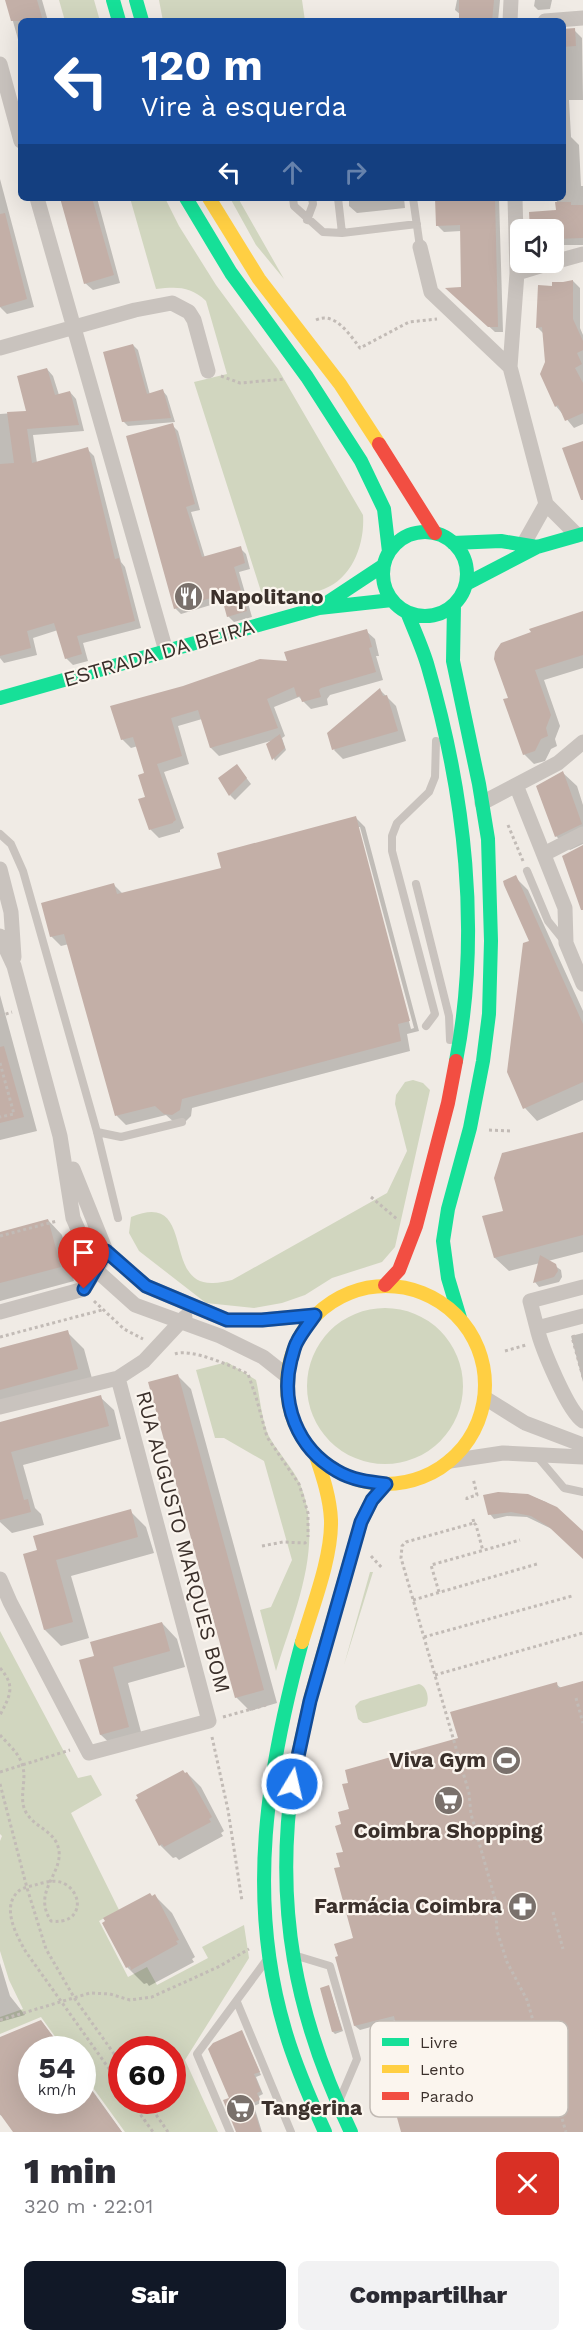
<!DOCTYPE html>
<html lang="pt">
<head>
<meta charset="utf-8">
<style>
	:root { --surface:#fff; --page:#f2f2f3; --text:#2b2b33; --muted:#7c7c81; --accent:#111827 }
	body { margin:0; font-family:"Work Sans",sans-serif; background:var(--page); color:var(--text); height:100vh; display:flex; flex-direction:column; font-size:22px; white-space:nowrap }
	* { box-sizing:border-box; margin:0 }
	p { font-size:20px; color:var(--muted) }
	.icon { flex:none; width:33px; height:33px; fill:none; stroke:currentColor; stroke-width:2; stroke-linecap:round; stroke-linejoin:round }
	.map { position:relative; height:2132px; overflow:hidden }
	.panel { display:flex; flex-direction:column; background:var(--surface); flex:1 }
	.panel>* { flex:none }
	.banner { position:absolute; left:18px; top:18px; width:548px; height:183px; border-radius:9px; box-shadow:0 6px 24px #0002; background:#1a4fa0; color:#fff; overflow:hidden }
	.tools { position:absolute; left:510px; top:219px; display:grid; gap:12px }
	.tools a { display:grid; place-items:center; width:54px; height:54px; border-radius:9px; background:var(--surface); box-shadow:0 6px 24px #0002; font-size:30px }
	.speed { position:absolute; left:18px; top:2036px; display:flex; gap:12px; font-size:30px; font-weight:700; text-align:center }
	.speed>* { display:grid; place-content:center; width:78px; height:78px; border-radius:50%; background:var(--surface); box-shadow:0 6px 24px #0002; line-height:1 }
	.speed small { font-size:15px; font-weight:400 }
	.speed .limit { border:9px solid #d22; background:#fff; color:#111 }
	.pin { position:absolute; display:grid; place-items:center; width:51px; height:51px; color:#fff; margin:-62px -26px; border-radius:50% 50% 50% 0; rotate:-45deg; box-shadow:0 0 6px #0007 }
	.pin .icon { rotate:45deg }
	.me { position:absolute; width:66px; margin:-33px; rotate:9deg; stroke-linejoin:round; filter:drop-shadow(0 0 4px #0008) }
	.turn { display:flex; align-items:center; gap:21px; height:126px; padding:0 24px; font-size:27px }
	.turn .icon { width:78px; height:78px; stroke-width:2.5 }
	.turn b { display:block; font-size:42px; line-height:51px }
	.lanes { display:flex; align-items:center; height:57px; padding:0 24px; background:#0003; justify-content:center; gap:30px; direction:ltr }
	.lanes .off { opacity:.35 }
	.round { display:grid; place-items:center; flex:none; width:63px; height:63px; border-radius:9px; background:var(--page) }
	.head { display:flex; align-items:center; justify-content:space-between; height:102px; padding:0 24px }
	h1 { font-size:36px; font-weight:800; line-height:45px }
	.action { display:flex; gap:12px; margin-top:auto; padding:12px 24px }
	.action a { flex:1; height:69px; border-radius:9px; background:var(--accent); color:#fff; font-size:24px; font-weight:800; line-height:69px; text-align:center }
	.action a+a { background:var(--page); color:var(--text) }
	.map>svg:first-child { display:block }
	.green { fill:#d1d6bf; fill-rule:evenodd }
	.shadow { fill:#0003; fill-rule:evenodd }
	.building { fill:#c3afa7 }
	.lines { fill:none; stroke-linecap:round; stroke-linejoin:round }
	.path { stroke:#c2bbb6; stroke-width:3; stroke-dasharray:3 3; stroke-linecap:butt }
	.lane { stroke:#c9c3be; stroke-width:8 }
	.street { stroke:#c9c3be; stroke-width:15 }
	.fast { stroke:#16e098; stroke-width:14 }
	.slow { stroke:#ffcf43; stroke-width:14 }
	.jam { stroke:#f24e42; stroke-width:14 }
	.route-casing { stroke:#114b97; stroke-width:15 }
	.route { stroke:#1a73e8; stroke-width:10 }
	.labels { text-anchor:middle; stroke-width:4.5; stroke-linejoin:round; paint-order:stroke }
	.poi-label { font-size:21px; font-weight:bold; fill:#3b302b; stroke:#fbf5ee; text-anchor:start }
	.street-label { font-size:21px; fill:#3b302b; stroke:#fbf5ee }
	.key { fill:#fbf5ee; stroke:#c1bab4; stroke-width:1.5 }
	.key-label { font-size:16px; fill:#3b302b }
</style>
</head>
<body>
<div class="map">
<svg width="583" height="2132" viewBox="0 0 583 2132">
	<rect width="100%" height="100%" fill="#f0ebe5"/>
	<path class="green" d="M59,0H94L100,21H65Z
		M159,0H302L305,21H163Z
		M130,198H165L179,226L216,285L278,369L363,515C365,543 353,578 324,589C306,596 285,599 265,604L194,382L227,374L206,301C190,286 177,287 156,289Z
		M230,198H238L284,279L256,245Z
		M413,1080L423,1083L430,1090L395,1247L382,1262L332,1278L305,1295L282,1303L254,1308L206,1303L139,1251L129,1233L131,1217C197,1189 161,1285 213,1283C219,1283 226,1281 232,1280L387,1193L407,1151L395,1104L396,1095L405,1082Z
		M307 1386a78 78 0 1 1 156 0a78 78 0 1 1-156 0Z
		M227,1362L256,1380C260,1396 262,1424 270,1438C279,1454 293,1468 300,1484C325,1545 294,1612 276,1671L260,1610L271,1607L292,1560L264,1461L224,1438H215L196,1370Z
		M370,1572H373L344,1665Z
		M0,1631L78,1778L91,1775L102,1795L71,1813L119,1910L99,1921L128,1977L147,1967L157,1985L208,1958L202,1947L244,1925L249,1958L185,2060L218,2132H125L83,2074L82,2049H64L41,2017L0,2034V2017L23,2009L9,1980L0,1951V1841L2,1836L0,1834ZM122,2049H172V2100H122Z
		M419,1684C427,1686 430,1699 426,1706L367,1723H363L358,1719L355,1706L360,1701Z"/>
	<path class="shadow" d="M7,0H42L48,21H21V50Z
		M457,0H500L498,21H461V15L455,10Z
		M535,0H552L550,9L538,10L534,6Z
		M575,31L582,38L583,100H569L571,137L579,145L581,186H583V245H563V252H554L557,198H562V32Z
		M0,179L34,307L7,314L0,307Z
		M62,198H97L120,283L93,290L85,283Z
		M349,198H404L405,208L357,213L349,206Z
		M436,198H499L503,332H495L448,289H463L461,231L444,232L438,226Z
		M573,281L580,288V328L583,335V424L574,428L556,406L546,362L544,334L537,327L553,288Z
		M133,345L138,350L150,395L163,391L167,396L175,422L128,426L123,421Z
		M47,369L53,376L59,395L70,392L76,399L84,431L33,435L37,463L87,449L94,456L121,562L125,567L141,628L83,643L88,661L73,665L66,658L58,630L33,638L37,655L4,663L0,658V414L28,412Z
		M172,425L178,431L200,510L191,512L205,558L240,548L246,554L250,569L239,572L252,617L234,622L228,616L224,601L181,614L175,608Z
		M583,612V668L544,680L560,726L555,739L557,746L551,749L545,761L534,764L524,754L510,699Z
		M366,631L375,639L379,656H376L383,680L330,695L327,699L328,705L311,709L299,697L274,707L285,736L282,738L286,750L275,761L268,745L274,740L219,756L211,748L202,719L178,726L189,764L164,772L184,828L180,830V832L159,838L150,829L146,774L138,746L131,748L122,739L289,663Z
		M380,690L396,706L406,741L343,759L334,750Z
		M241,771L251,784L235,800L230,795Z
		M563,773L577,786L583,805V844L570,850L556,836L537,787Z
		M355,817L365,827L419,1031L407,1034L410,1051L192,1108L191,1116L183,1124L175,1123L166,1115L126,1125L117,1116L69,944L61,946L51,936L114,885L123,894L223,869ZM357,827H360L414,1028L411,1029Z
		M515,877L528,890L583,1011V1100L537,1121L525,1108L531,941Z
		M0,995L37,1131L0,1140Z
		M583,1134V1252L548,1261L561,1270L562,1277L559,1282L539,1287L535,1282L540,1263L509,1271L495,1258L505,1212Z
		M48,1220L62,1235L74,1281L0,1301V1233Z
		M67,1332L84,1349L94,1386L0,1411V1350Z
		M583,1333V1382L571,1336Z
		M178,1376L191,1389L277,1703L250,1711L236,1697Z
		M100,1397L114,1410L121,1439L23,1465L35,1508L41,1514L44,1525L12,1533L0,1522V1424Z
		M509,1493L528,1495L546,1502L563,1514L583,1533V1558L556,1531L527,1517L507,1516L494,1519L490,1514L484,1496Z
		M130,1511L146,1527L154,1553L71,1576L89,1638L61,1646L45,1630L39,1551Z
		M162,1623L177,1639L185,1667L128,1683L144,1743L117,1750L101,1735L96,1657Z
		M583,1682V2132H403L414,2078L400,2027L396,2020L360,2030L355,2026V1940L342,1868L344,1853L343,1825L351,1810L460,1739L556,1684L561,1688Z
		M187,1773L201,1787L224,1831L221,1833L223,1836L179,1860L176,1857L173,1858L160,1845Z
		M155,1896L172,1913L195,1957L192,1959L194,1962L149,1986L147,1983L144,1984L127,1967L104,1923Z
		M0,1963L10,1996L25,2015L0,2022Z
		M329,1987L343,2031L335,2034L333,2032Z
		M41,2021L63,2049H32V2100H82V2076L122,2132H15L3,2116L0,2115V2038Z
		M242,2032L261,2075L256,2077L263,2094L259,2096L261,2103L254,2106L262,2132H237L231,2099Z"/>
	<path class="building" d="M5,0H37L43,21H11Z
		M459,0H494L492,21H459Z
		M575,28L576,46L562,47V29Z
		M60,198H92L114,275L84,284Z
		M435,198H495L498,327H488L445,288L461,287L460,225L436,226Z
		M555,202H571V205H583V238L554,239V230H530L529,212L556,210Z
		M5,213L27,299L0,307V214Z
		M573,280V319L583,341V350L577,353L582,364L575,368L583,383V413L565,421L558,405L555,407L540,374L545,362L542,327L536,328L538,285L552,286V282H563Z
		M133,344L147,394L163,389L171,418L122,422L103,352Z
		M47,368L55,395L70,391L79,425L27,429L32,463L88,447L115,559L119,558L135,621L77,636L82,654L65,659L54,623L27,631L31,648L0,656V464L14,463L7,412L26,411L17,376Z
		M173,423L195,504L186,507L202,557L241,546L245,563L234,567L247,611L227,617L221,595L174,609L126,436Z
		M583,441V500H581L562,448Z
		M583,611V655L535,670L551,715L546,728L548,736L541,739L535,751L523,755L503,699L508,698L494,659L495,652L501,643L531,632L529,629Z
		M367,629L372,647L369,648L376,672L321,688L319,690L321,697L302,702L300,696L297,697L294,687L267,699L278,728L210,748L198,710L171,718L182,756L157,764L176,820L173,822V823L149,830L138,799L145,797L138,775L144,773L133,737L121,740L110,706L183,686L260,659L287,661L284,652Z
		M380,688L383,696L387,695L398,731L332,750L327,733Z
		M280,734L285,748L272,760L266,744Z
		M237,764L247,778L229,796L218,778Z
		M563,771L582,824L555,837L536,786Z
		M356,816L410,1021L398,1024L401,1041L182,1099L180,1110L172,1115L164,1114L155,1106L115,1116L64,934L50,937L41,903L114,883L117,894L221,868L217,853Z
		M583,845V910H581L562,856Z
		M516,875L583,1024V1082L523,1109L507,1072L523,943L529,941L504,885L503,881Z
		M4,1046L24,1117L0,1123V1047Z
		M583,1132V1235L494,1258L482,1216L503,1211L494,1178L502,1153Z
		M48,1219L61,1267L0,1283V1232Z
		M540,1255L556,1264L558,1271L554,1277L533,1283Z
		M68,1330L78,1369L0,1390V1348Z
		M178,1374L264,1690L235,1698L148,1382Z
		M101,1395L109,1426L11,1452L24,1500L28,1499L31,1512L0,1520V1422Z
		M498,1492L528,1494L557,1507L583,1531V1559L549,1527L531,1516L511,1512L488,1515L483,1495Z
		M131,1509L138,1537L56,1560L73,1622L44,1630L23,1554L37,1550L33,1536Z
		M162,1622L170,1651L113,1667L129,1727L100,1735L79,1660L94,1656L90,1642Z
		M583,1681V2132H401L391,2096L410,2090L407,2078L412,2077L398,2025H396L394,2016L354,2026L335,1957L338,1956L334,1944L353,1938L334,1868L340,1867L336,1853L343,1852L335,1826L341,1824L338,1812L349,1809L342,1784L348,1783L345,1770L458,1738L450,1712L557,1682L558,1688Z
		M183,1770L185,1773L187,1772L212,1817L209,1819L211,1822L164,1847L162,1844L159,1846L135,1800L138,1798L136,1795Z
		M150,1893L152,1896L155,1894L179,1940L176,1941L178,1944L131,1970L130,1966L126,1968L102,1923L105,1921L103,1918Z
		M329,1985L342,2030L332,2032L320,1988Z
		M41,2020L62,2049H32V2100H82V2077L122,2132H13L0,2114V2037Z
		M242,2030L260,2072L254,2074L261,2091L257,2093L260,2100L252,2103L261,2132H236L223,2100L229,2098L208,2049L213,2043Z"/>
	<g class="lines">
		<path class="path" d="M316,320C335,311 350,335 360,348L409,322L437,319
			M221,376L240,383L285,379
			M508,825L523,861
			M0,1016L12,1012
			M0,1063L14,1114L0,1117
			M489,1130L512,1131
			M371,1197L397,1219
			M0,1236L57,1221
			M94,1301L124,1329L143,1339
			M575,1336L572,1337L583,1377
			M0,1337L102,1310
			M505,1351L526,1345
			M175,1354C191,1348 232,1366 248,1374L256,1397L267,1437L299,1484L308,1513V1537
			M467,1500V1498L477,1495L473,1478
			M473,1519L474,1523L406,1542L402,1546L401,1558L469,1793L471,1814L495,1899L497,1931L507,1962L527,2000L566,2132
			M474,1523L476,1525L483,1551
			M262,1546L283,1542L305,1543L308,1540
			M371,1556L383,1569
			M439,1592L431,1565L520,1540
			M413,1600L537,1564
			M424,1637L572,1596
			M0,1668C16,1686 10,1696 0,1715
			M435,1675L583,1633
			M576,1698L583,1723
			M223,1717L266,1705
			M0,1735C8,1744 18,1752 22,1764C28,1780 17,1799 27,1814C37,1829 56,1831 59,1851C62,1875 32,1892 51,1921C81,1925 85,1896 65,1884C56,1879 47,1882 38,1884C33,1886 24,1887 20,1890C0,1905 16,1935 26,1952L122,2087
			M212,1737L228,1810L242,1901
			M0,1772L70,1750
			M0,1784L27,1888L46,1949L75,1999L122,2065
			M553,1912L563,1949
			M0,2020L90,1993L110,1994L130,2000L152,1997L220,1966L249,1949
			M130,2100L153,2132
			M146,2100L168,2132"/>
		<path class="lane" d="M293,198L294,206L323,232L342,233L417,224
			M338,198L342,233
			M413,198L420,247
			M307,220L313,204L312,198
			M0,834L11,844L23,871L97,1132L118,1218
			M527,871L548,921L565,942
			M416,884L449,1016L450,1040
			M426,1026L435,1014L392,851V836L397,823L429,792L435,777L436,741
			M97,1132L121,1137L182,1122
			M536,1455L564,1488L583,1492
			M297,1956L330,1966L357,2059L340,2099
			M237,2002L291,2132
			M230,2132L197,2054L265,1962"/>
		<path class="street" d="M510,21L511,0
			M545,21L583,18
			M0,64L21,141
			M37,198L166,651
			M515,198L517,273L510,367L546,504
			M420,247L431,292L510,367
			M554,262L583,254
			M517,273L553,262
			M0,348L135,310L172,303L189,312L194,320L208,371
			M546,504L577,535
			M523,545L546,504
			M516,785L565,908L566,943L583,984
			M482,803L558,763L583,742
			M544,854L583,834
			M0,869L11,912L14,957
			M0,936L14,966L60,1136L73,1218L96,1270L135,1305L220,1336L263,1357L287,1376
			M73,1169L106,1251L146,1286L227,1320H262L315,1315
			M583,1287L530,1301L537,1328L583,1316
			M0,1312L84,1289L101,1262
			M537,1328C541,1346 568,1412 583,1421
			M485,1398L525,1423L583,1445
			M0,1407L118,1378L144,1361L185,1317
			M450,1461L503,1453L583,1457
			M0,1579L10,1602L89,1753L209,1721L118,1378"/>
		<path class="fast" d="M113,0L119,21
			M136,0L142,21
			M186,198L231,273L307,377L361,461L384,509L389,552
			M383 574a42 42 0 1 1 84 0a42 42 0 1 1-84 0Z
			M453,543L501,541L537,547
			M466,584L537,547L583,534
			M454,605L453,661L479,784L488,839L491,941L489,1014L483,1061L470,1128L448,1209L443,1241L448,1278L460,1318
			M322,606L384,565
			M407,612C414,630 423,649 428,667C465,794 481,932 456,1061
			M0,698L319,608L392,600
			M302,1642C267,1771 246,1899 285,2030C295,2065 310,2099 325,2132
			M293,1777C274,1907 295,2015 351,2132"/>
		<path class="slow" d="M209,198L259,279L340,384L379,444
			M287 1385a99 99 0 1 1 198 0a99 99 0 1 1-198 0Z
			M302,1642C313,1605 332,1557 331,1520C330,1498 323,1477 316,1456
			M293,1777L311,1696L361,1522L372,1500L386,1484"/>
		<path class="jam" d="M379,444L435,533
			M385,1285L399,1270L416,1226L448,1103L456,1061"/>
	</g>
	<g class="lines">
		<defs>
			<path id="route" d="M84,1289L106,1251L146,1286L227,1320H262L315,1315C309,1324 302,1332 297,1342C294,1347 293,1354 291,1360C280,1403 297,1448 337,1471C352,1480 369,1482 386,1484L372,1500L361,1522L310,1701L292,1784"/>
		</defs>
		<use href="#route" class="route-casing"/>
		<use href="#route" class="route"/>
	</g>
	<defs>
		<symbol id="restaurant-disc" viewBox="-11 -11 22 22"><circle r="9.5" fill="#7a716c" stroke="#fbf5ee"/><path d="M-5-6h1v4h1v-4h1v4h1v-4h1v5L-1.5 .5V6h-2V.5L-5-1ZM5-6V6H3V1.5H1.5Q1.5-4 5-6Z" fill="#fff"/></symbol>
		<symbol id="stadium-disc" viewBox="-11 -11 22 22"><circle r="9.5" fill="#7a716c" stroke="#fbf5ee"/><path d="M0-5a6.5 5 0 1 0 0 10a6.5 5 0 1 0 0-10ZM-3.5-1.8h7v3.6h-7Z" fill="#fff"/></symbol>
		<symbol id="supermarket-disc" viewBox="-11 -11 22 22"><circle r="9.5" fill="#7a716c" stroke="#fbf5ee"/><path d="M-6-5.5h2.5l.6 2H6L4.5 2H-2.5L-4.4-4H-6ZM-1.5 3.2a1.3 1.3 0 1 0 .1 0ZM3 3.2a1.3 1.3 0 1 0 .1 0Z" fill="#fff"/></symbol>
		<symbol id="pharmacy-disc" viewBox="-11 -11 22 22"><circle r="9.5" fill="#7a716c" stroke="#fbf5ee"/><path d="M-2-6h4v4h4v4h-4v4h-4v-4h-4v-4h4Z" fill="#fff"/></symbol>
	</defs>
	<g fill-rule="evenodd">
		<use href="#restaurant-disc" x="172" y="580" width="33" height="33"/>
		<use href="#stadium-disc" x="490" y="1744" width="33" height="33"/>
		<use href="#supermarket-disc" x="432" y="1784" width="33" height="33"/>
		<use href="#pharmacy-disc" x="506" y="1890" width="33" height="33"/>
		<use href="#supermarket-disc" x="224" y="2092" width="33" height="33"/>
	</g>
	<g class="labels">
		<g class="poi-label">
			<text x="210" y="604">Napolitano</text>
			<text x="486" y="1767" text-anchor="end">Viva Gym</text>
			<text x="448" y="1838" text-anchor="middle">Coimbra Shopping</text>
			<text x="502" y="1913" text-anchor="end">Farmácia Coimbra</text>
			<text x="261" y="2115">Tangerina</text>
		</g>
		<g class="street-label">
			<text transform="translate(159 653) rotate(-16)" y="7">ESTRADA DA BEIRA</text>
			<text transform="translate(183 1542) rotate(75)" y="7">RUA AUGUSTO MARQUES BOM</text>
		</g>
	</g>
	<rect x="370" y="2021" width="198" height="96" rx="9" class="key"/>
	<rect x="382" y="2038" width="27" height="8" fill="#16e098"/>
	<rect x="382" y="2065" width="27" height="8" fill="#ffcf43"/>
	<rect x="382" y="2092" width="27" height="8" fill="#f24e42"/>
	<g class="key-label">
		<text x="420" y="2048">Livre</text>
		<text x="420" y="2075">Lento</text>
		<text x="420" y="2102">Parado</text>
	</g>
</svg>
<div class="tools">
<a><svg class="icon" aria-label="sound" viewBox="0 0 24 24"><path d="M4 9h4l5-4v14l-5-4H4zM17 9q2 3 0 6"/></svg></a>
</div>
<div class="speed"><div>54<small>km/h</small></div><div class="limit">60</div></div>
<div class="pin" style="left:84px;top:1289px;background:#d93025"><svg class="icon" aria-label="arrive" viewBox="0 0 24 24"><path d="M6 21V4h12l-3 4 3 4H6"/></svg></div>
<svg class="me" style="left:292px;top:1784px" viewBox="-20 -20 40 40"><circle r="17" fill="#1a73e8" stroke="#fff" stroke-width="3"/><path d="M0-11L8 9 0 5-8 9z" fill="#fff"/></svg>
<div class="banner">
<div class="turn"><svg class="icon" aria-label="left" viewBox="0 0 24 24"><path d="M17 20v-9H6M10 6l-5 5 5 5"/></svg><div><b>120 m</b>Vire à esquerda</div></div>
<div class="lanes"><svg class="icon" aria-label="left" viewBox="0 0 24 24"><path d="M17 20v-9H6M10 6l-5 5 5 5"/></svg><svg class="icon off" aria-label="ahead" viewBox="0 0 24 24"><path d="M12 20V5M6 11l6-6 6 6"/></svg><svg class="icon off" aria-label="right" viewBox="0 0 24 24"><path d="M7 20v-9h11M14 6l5 5-5 5"/></svg></div>
</div>
</div>
<section class="panel">
<div class="head"><div><h1>1 min</h1><p>320 m · 22:01</p></div><a class="round" style="background:#d93025;color:#fff"><svg class="icon" aria-label="close" viewBox="0 0 24 24"><path d="M6 6l12 12M18 6L6 18"/></svg></a></div>
<div class="action"><a>Sair</a><a>Compartilhar</a></div>
</section>
</body>
</html>
